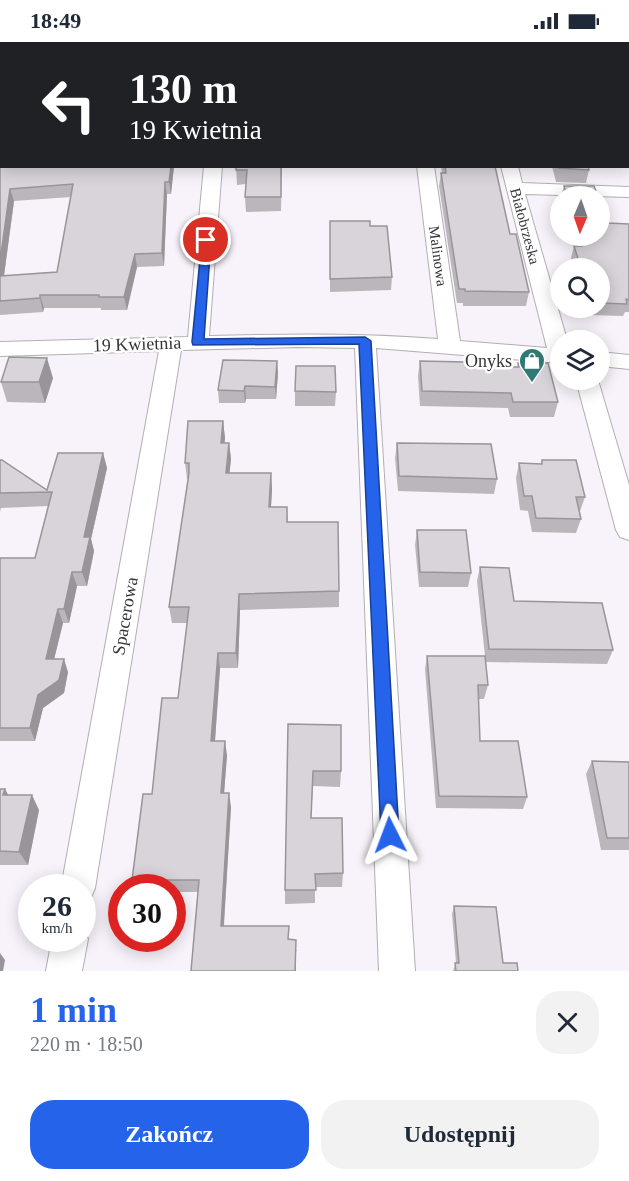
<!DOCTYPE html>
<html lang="pl">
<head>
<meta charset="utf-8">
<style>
	:root { --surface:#fff; --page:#f2f2f3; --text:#1f2937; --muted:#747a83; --accent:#2563eb }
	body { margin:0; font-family:"Times New Roman",serif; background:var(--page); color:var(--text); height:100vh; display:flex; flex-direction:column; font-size:22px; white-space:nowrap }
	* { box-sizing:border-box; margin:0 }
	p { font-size:20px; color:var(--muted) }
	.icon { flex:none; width:33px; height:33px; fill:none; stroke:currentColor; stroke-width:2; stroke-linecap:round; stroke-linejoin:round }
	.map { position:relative; height:929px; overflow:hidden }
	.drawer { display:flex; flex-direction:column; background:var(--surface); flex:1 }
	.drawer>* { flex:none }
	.top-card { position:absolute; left:0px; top:0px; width:630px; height:126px; box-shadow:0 3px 15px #0003; background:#202124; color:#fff; overflow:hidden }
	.needle { width:39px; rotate:182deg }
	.buttons { position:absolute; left:550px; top:144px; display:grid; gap:12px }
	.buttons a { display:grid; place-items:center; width:60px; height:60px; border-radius:50%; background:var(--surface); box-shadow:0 3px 15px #0003; font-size:30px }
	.speed { position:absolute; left:18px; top:832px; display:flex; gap:12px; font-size:30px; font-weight:700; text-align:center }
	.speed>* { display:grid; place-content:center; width:78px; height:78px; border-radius:50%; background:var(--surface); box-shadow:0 3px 15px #0003; line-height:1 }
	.speed small { font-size:15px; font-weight:400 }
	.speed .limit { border:9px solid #d22; background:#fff; color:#111 }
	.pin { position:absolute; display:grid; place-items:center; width:51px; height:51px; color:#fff; margin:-26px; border:3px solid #fff; border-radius:50%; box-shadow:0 2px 6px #0007 }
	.me { position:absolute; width:66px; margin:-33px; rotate:357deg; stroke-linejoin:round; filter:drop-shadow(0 0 4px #0008) }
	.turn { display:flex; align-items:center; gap:21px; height:126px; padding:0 30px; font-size:27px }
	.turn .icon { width:78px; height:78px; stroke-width:2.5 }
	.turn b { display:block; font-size:42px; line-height:51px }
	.round { display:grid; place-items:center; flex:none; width:63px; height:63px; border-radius:24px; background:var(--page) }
	.overview { display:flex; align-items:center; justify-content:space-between; height:102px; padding:0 30px }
	h1 { font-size:36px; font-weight:600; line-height:45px; color:var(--accent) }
	.primary-button { display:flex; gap:12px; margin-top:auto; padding:12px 30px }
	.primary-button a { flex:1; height:69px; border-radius:24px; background:var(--accent); color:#fff; font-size:24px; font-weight:600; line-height:69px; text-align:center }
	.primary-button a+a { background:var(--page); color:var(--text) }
	.status { display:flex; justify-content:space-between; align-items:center; height:42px; padding:0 30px; background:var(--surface); direction:ltr }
	.status svg { height:16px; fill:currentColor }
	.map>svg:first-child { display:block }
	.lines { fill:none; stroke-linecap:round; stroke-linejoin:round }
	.street-casing { stroke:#b3aeb4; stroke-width:2 }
	.street { fill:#fff; fill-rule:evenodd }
	.wall { fill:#bbb6bb; fill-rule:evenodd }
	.shaded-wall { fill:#989499 }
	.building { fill:#d9d4da; stroke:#989499; stroke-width:1.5 }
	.route { fill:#2563eb; stroke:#184099; stroke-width:1.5 }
	.labels { text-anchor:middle; stroke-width:5; stroke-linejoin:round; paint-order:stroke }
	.far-street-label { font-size:15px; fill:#353436; stroke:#fff }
	.street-label { font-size:18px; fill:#353436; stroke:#fff }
	.poi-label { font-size:18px; fill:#353436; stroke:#fff; text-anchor:end }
</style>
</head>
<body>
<div class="status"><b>18:49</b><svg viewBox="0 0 49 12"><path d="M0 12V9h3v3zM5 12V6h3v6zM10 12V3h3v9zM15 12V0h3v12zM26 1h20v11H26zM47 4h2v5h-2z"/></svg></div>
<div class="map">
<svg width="629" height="929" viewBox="0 0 629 929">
	<rect width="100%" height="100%" fill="#f8f3fa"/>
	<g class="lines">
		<defs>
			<path id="street" d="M1,0H15V2L2,3Z
				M388,0H405L387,2Z
				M469,0H483V2H469Z
				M204,124H222L209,294C286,292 362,291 438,297L417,124H434L460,299L547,306L501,124H518L522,141L629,145V155L525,152L567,298H561V321L376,306L415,929H379L355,306L298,305L181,308L95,846L90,858L82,862V846H61L159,309L0,314V300L188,295Z
				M600,310L629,313V327L600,324Z
				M576,338H598L629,443V498L620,495L616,488Z
				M82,884L88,897L82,929H46L52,897H82Z"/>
		</defs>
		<use href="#street" class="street-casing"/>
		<use href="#street" class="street"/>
	</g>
	<path class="wall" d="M528,0H591L590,2H528Z
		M0,42L2,124H174L171,152H167L164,224L137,225L127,268H101V266H44L43,270L0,273ZM71,155L57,230L4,234L14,159Z
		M236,124H282L281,169L246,170L245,155L246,142L237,143Z
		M441,124H495L510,192L529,250L526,264H463V261H457L439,144L441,131H442Z
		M552,124H588L589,128L586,141L556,140Z
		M564,144L598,154H561Z
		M330,179L370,184L392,235L391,248L330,250Z
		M607,181L629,182V270H625L623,274L588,273L586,266H600V226H574L571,216L574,204H576L573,194H600Z
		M277,319L278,331L276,357H246L245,361H219L218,348Z
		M420,319L466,325H517L518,321L558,360L554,375H510L508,366L420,364L418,334Z
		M53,336L45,361L7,360L1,340Z
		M295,349L336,350L335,364H295Z
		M223,379L225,396L224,401H229L231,417L229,431H271L272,447L271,465H287L288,480L339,549V565L240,568L238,626H220L215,699L227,713L224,751L231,765L224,884L290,897L297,909L191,929L198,850H172V846H135L132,838L152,752L178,656L187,581H172L169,565L188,437H187L185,421Z
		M397,401L497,437L494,452L398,449L395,416Z
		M103,411L107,426L91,497L94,509L87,544H77L69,581H63L54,617L68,630L64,651L43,666L35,699H0V516H35L48,464L1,466L0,470V418L47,448Z
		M542,418L585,455L580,469H579L581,477L576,491L532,490L528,469L520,468L516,436L519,421L541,422Z
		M417,488L471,531L468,545H419L415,503Z
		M480,525L514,559L613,608L607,622L486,620L488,643L484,657H478L480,699L527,755L523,767L436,766L425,627L427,614H485L477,539Z
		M288,682L341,729L340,745L313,744L311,776L343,831L342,845H315V861L285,862V848Z
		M592,719L629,720V808H601L586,732Z
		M0,747H5L8,753L39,768L28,823H0Z
		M454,864L503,921L518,929H453L456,921L452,872Z"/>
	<path class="shaded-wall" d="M171,124H174L171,152L169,140Z
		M165,140L167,152L164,224L162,211Z
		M10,147L14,159L2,248L0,241V220Z
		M135,212L137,225L127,268L124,255Z
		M40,253L44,266L43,270L40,256Z
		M47,316L53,336L45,361L39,340Z
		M277,319L278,331L276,357L275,345Z
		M245,344L246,357L245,361L244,349Z
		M223,379L225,396L223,417L221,401Z
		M229,401L231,417L228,447L226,431Z
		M103,411L107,426L91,497L94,509L87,544L82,530L84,495Z
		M271,431L272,447L270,481L269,465Z
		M72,530L77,544L69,581L64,567Z
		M239,552L240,568L238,626L236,611Z
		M58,567L63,581L51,630L46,617Z
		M218,611L220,626L214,713L211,699Z
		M64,617L68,630L64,651L43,666L35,699L30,686L38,653Z
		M225,699L227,713L223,765L221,751Z
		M5,747L13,762L3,753Z
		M229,751L231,765L223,895L221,884Z
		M32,753L39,768L28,823L19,810Z
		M296,898V929H295Z
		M0,911L5,918L3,929H0Z"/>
	<path class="building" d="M21,0H68V2H20Z
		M270,0H295L296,2H253Z
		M439,0H463V2H440Z
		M532,0H582V2H532Z
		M0,42H2V124H171L169,140H165L162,211L135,212L124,255H99V253H40V256L0,259V234L57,230L73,142L10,147L0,220Z
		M236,124H281V155H245L247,128H236Z
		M445,124H495L510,192H516L529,250L465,249V247H459L441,131H446Z
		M559,124H588L589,128L559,126Z
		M564,144H594L598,154H567Z
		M600,161L607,181L629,182V258L626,257L627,262L600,261V226H581L574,204H582L579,194H600Z
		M330,179H370V184H387L392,235L330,237Z
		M9,315L47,316L39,340H1Z
		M223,318L277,319L275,345L245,344L244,349L218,348Z
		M420,319L465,320L466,325H519L518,321H548L558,360H513L511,351L422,349Z
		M296,324H335L336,350L295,349Z
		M188,379H223L221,401H229L226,431H271L269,465H287V480H338L339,549L239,552L236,611H218L211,699H225L221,751H229L221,884H289L288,897L296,898L295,929H191L199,838H132L143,752H152L162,656H178L189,565H169L189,431V421H185Z
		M397,401L491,402L497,437L399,434Z
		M58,411H103L84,495H90L82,530H72L64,567H58L46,617H64L59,638L38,653L30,686H0V516H35L52,450L0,451V418H2L47,448Z
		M542,418H576L585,455H576L581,477L536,476L532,454H524L519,421L542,422Z
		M417,488H466L471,531L420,530Z
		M480,525L509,526L514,559L602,561L613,608L489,607Z
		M427,614H485L488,643H478L480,699H518L527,755L439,754Z
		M288,682L341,683V729H313L311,776H342L343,831L315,832L316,848H285Z
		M592,719L629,720V796H607Z
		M0,747H5L3,753H32L19,810L0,809Z
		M454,864L496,865L503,921H517L518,929H456L455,921H459Z"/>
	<path class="route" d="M202,196L211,198L204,297L365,295L371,299L399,793L396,799L390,802L383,799L381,793L359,302L193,303L192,300Z"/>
	<defs>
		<symbol id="shop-pin" viewBox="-11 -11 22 30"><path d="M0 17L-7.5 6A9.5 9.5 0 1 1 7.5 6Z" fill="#317974" stroke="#fff"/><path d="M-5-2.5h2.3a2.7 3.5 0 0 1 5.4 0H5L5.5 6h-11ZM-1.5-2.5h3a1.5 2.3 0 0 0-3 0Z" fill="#fff"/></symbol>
	</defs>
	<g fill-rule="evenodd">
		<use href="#shop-pin" x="517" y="304" width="30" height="40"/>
	</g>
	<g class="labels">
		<g class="far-street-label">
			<text transform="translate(525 184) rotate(75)" y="5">Białobrzeska</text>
			<text transform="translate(438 214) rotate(82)" y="5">Malinowa</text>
		</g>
		<g class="street-label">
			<text transform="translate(137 302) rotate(-2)" y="6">19 Kwietnia</text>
			<text transform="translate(125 574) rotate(-80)" y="6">Spacerowa</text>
		</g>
		<g class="poi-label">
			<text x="512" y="325">Onyks</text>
		</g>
	</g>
</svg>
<div class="buttons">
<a><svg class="needle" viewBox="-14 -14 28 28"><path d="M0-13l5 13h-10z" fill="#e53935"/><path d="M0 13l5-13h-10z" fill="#747a83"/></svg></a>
<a><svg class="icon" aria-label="search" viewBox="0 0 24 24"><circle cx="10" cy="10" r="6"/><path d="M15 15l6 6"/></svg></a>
<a><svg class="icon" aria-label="layers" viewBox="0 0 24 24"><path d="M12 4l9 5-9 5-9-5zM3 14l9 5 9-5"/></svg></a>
</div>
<div class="speed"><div>26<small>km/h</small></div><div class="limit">30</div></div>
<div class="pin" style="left:206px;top:198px;background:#d93025"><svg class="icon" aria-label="arrive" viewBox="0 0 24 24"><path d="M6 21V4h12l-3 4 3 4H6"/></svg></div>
<svg class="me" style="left:390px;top:793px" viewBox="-20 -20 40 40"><path d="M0-17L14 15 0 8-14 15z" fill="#2563eb" stroke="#fff" stroke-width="4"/></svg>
<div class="top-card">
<div class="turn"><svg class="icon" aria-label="left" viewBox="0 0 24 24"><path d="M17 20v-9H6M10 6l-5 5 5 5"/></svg><div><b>130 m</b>19 Kwietnia</div></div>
</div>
</div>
<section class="drawer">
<div class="overview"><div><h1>1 min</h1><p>220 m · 18:50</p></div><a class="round"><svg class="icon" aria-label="close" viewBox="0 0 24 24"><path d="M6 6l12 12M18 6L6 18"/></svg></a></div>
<div class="primary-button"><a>Zakończ</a><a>Udostępnij</a></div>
</section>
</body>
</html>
